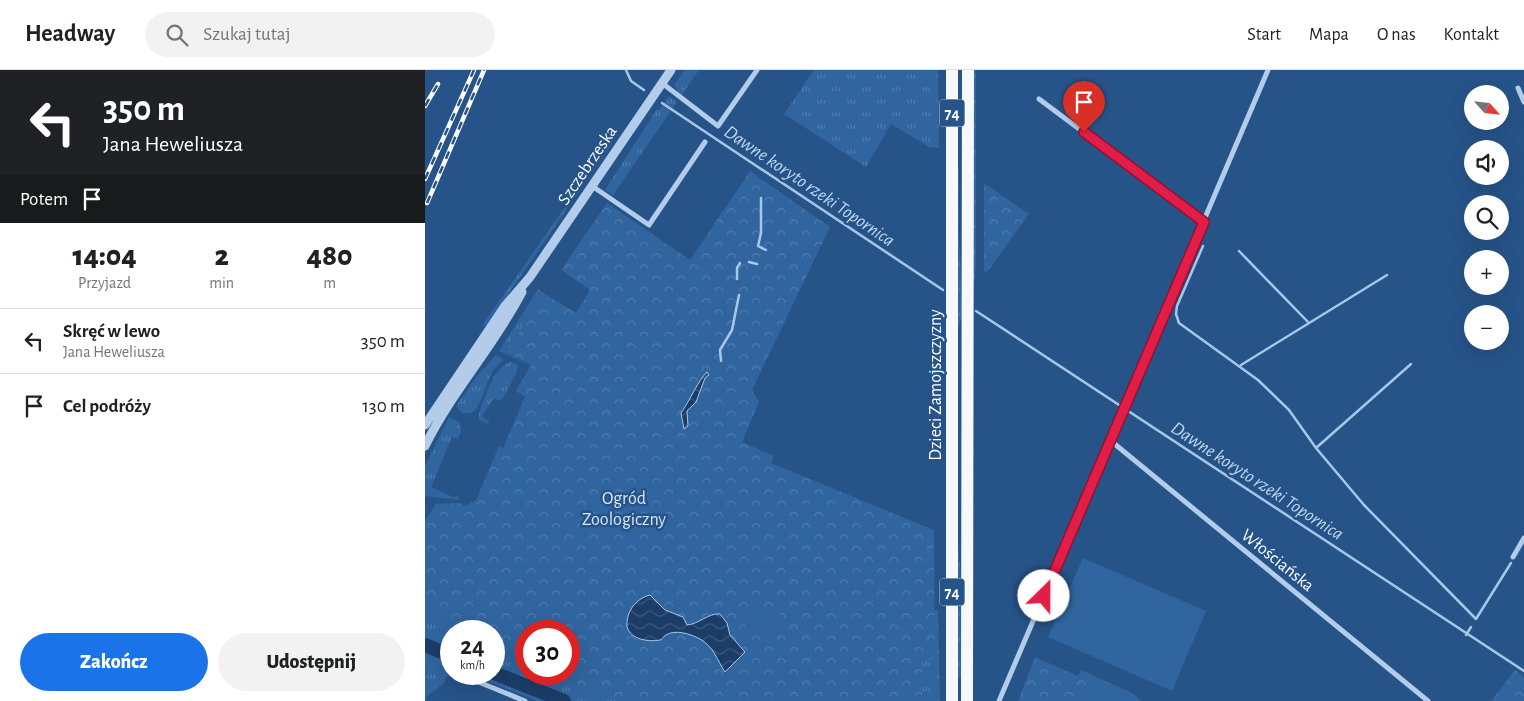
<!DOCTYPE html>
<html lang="pl">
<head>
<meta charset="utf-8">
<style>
	:root { --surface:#fff; --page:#f2f2f2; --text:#202124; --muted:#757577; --line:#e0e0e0; --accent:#1a73e8 }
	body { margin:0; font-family:"Alegreya Sans",sans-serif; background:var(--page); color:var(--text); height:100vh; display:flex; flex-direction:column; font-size:19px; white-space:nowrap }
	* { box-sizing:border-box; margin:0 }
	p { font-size:16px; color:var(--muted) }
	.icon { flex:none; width:28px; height:28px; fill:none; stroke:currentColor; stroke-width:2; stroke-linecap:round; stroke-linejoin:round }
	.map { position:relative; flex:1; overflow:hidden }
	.panel { display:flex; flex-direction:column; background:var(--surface); width:425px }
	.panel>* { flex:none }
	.guide { background:#202124; color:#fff; overflow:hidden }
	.needle { width:32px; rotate:117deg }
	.controls { position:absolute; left:1039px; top:15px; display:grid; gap:10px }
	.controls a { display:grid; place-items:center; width:45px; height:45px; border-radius:50%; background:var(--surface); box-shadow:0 5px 20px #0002; font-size:25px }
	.speed { position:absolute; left:15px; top:550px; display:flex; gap:10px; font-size:25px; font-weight:700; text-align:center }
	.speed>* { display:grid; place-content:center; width:65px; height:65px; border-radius:50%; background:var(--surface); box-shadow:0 5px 20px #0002; line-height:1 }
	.speed small { font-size:12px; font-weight:400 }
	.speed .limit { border:8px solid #d22; background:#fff; color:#111 }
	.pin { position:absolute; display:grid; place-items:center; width:42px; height:42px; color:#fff; margin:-51px -21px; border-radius:50% 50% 50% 0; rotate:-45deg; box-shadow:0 0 5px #0007 }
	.pin .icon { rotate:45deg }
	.me { position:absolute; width:55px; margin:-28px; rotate:23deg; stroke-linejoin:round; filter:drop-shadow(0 0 4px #0008) }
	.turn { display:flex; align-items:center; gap:18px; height:105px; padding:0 20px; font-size:22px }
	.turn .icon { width:65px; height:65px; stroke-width:2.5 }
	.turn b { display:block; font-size:35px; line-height:42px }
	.then { display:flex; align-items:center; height:48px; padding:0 20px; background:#0003; gap:10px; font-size:19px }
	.eta { display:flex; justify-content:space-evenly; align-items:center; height:85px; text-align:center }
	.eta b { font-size:30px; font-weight:800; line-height:35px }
	.button { display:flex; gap:10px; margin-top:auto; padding:10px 20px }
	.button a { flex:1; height:58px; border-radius:30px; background:var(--accent); color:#fff; font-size:20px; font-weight:800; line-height:58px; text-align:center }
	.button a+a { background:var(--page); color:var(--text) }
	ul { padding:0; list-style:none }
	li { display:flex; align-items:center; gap:15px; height:65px; padding:0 20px; border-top:1px solid var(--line) }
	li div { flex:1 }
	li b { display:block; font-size:19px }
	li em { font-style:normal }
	header { display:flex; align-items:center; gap:30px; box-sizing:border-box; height:70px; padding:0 25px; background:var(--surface); border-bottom:1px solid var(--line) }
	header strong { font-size:24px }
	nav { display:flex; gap:28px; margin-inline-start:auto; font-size:18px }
	.search { width:350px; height:45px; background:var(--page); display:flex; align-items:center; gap:12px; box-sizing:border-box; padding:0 18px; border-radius:28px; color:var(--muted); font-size:19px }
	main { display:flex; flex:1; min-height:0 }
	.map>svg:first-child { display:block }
	.grass { fill:url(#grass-tufts) }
	.park { fill:url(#park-crowns) }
	.garden { fill:#31659f }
	.water { fill:url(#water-waves); stroke:#a7c7e9 }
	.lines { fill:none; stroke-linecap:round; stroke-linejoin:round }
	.stream { stroke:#a7c7e9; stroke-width:2.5 }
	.river { stroke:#1b3d68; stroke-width:14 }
	.minor { stroke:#b2cce9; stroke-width:5 }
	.tertiary { stroke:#b2cce9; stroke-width:9 }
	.primary { stroke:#f5f9fe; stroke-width:12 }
	.rail-casing { stroke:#fff; stroke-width:4.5 }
	.rail { stroke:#265388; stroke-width:2.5; stroke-dasharray:8; stroke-linecap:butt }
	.route-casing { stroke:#92132f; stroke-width:12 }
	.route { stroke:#e11d48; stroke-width:9 }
	.labels { text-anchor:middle; stroke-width:5; stroke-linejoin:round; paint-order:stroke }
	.shield { fill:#265388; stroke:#becbdb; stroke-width:1 }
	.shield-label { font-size:16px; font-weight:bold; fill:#fff }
	.street-label { font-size:18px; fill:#fff; stroke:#265388 }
	.park-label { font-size:18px; fill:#d6e6f7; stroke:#265388 }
	.water-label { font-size:19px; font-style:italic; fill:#bed6f0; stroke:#265388 }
</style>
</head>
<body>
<header>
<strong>Headway</strong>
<div class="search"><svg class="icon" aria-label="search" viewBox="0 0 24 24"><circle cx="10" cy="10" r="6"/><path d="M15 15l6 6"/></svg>Szukaj tutaj</div>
<nav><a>Start</a><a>Mapa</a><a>O nas</a><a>Kontakt</a></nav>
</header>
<main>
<section class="panel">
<div class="guide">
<div class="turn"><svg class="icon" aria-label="left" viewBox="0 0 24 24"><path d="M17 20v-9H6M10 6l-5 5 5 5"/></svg><div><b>350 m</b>Jana Heweliusza</div></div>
<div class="then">Potem<svg class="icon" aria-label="arrive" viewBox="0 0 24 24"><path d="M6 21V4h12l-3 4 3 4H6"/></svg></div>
</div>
<div class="eta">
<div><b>14:04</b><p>Przyjazd</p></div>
<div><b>2</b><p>min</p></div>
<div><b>480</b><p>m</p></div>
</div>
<ul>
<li><svg class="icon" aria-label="left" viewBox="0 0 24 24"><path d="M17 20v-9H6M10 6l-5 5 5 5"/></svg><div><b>Skręć w lewo</b><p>Jana Heweliusza</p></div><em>350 m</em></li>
<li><svg class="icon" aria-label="arrive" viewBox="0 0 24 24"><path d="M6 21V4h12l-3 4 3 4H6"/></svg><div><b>Cel podróży</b></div><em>130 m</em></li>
</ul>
<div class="button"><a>Zakończ</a><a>Udostępnij</a></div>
</section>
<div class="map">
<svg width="1099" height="631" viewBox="0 0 1099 631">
	<defs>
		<pattern id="grass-tufts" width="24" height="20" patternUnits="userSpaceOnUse" patternTransform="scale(1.25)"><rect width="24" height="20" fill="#31659f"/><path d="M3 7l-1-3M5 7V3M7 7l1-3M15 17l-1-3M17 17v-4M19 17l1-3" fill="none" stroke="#507cad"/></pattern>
		<pattern id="park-crowns" width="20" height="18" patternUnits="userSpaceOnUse" patternTransform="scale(1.25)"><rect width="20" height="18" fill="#31659f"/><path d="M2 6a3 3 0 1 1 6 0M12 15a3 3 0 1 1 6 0" fill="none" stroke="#507cad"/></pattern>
		<pattern id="water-waves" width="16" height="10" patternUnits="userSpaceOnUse" patternTransform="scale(1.25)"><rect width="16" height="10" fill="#1b3d68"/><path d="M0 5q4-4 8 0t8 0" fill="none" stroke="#3d5a7f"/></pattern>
	</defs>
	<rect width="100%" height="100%" fill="#265388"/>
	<path class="grass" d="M260,0H274L256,26L249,15Z
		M389,0H513L514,78L504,77L466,54L441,97L359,44Z
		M547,0H551V195L548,222Z
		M244,26L252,32L188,125L180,120L232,39L234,40Z
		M187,70V74L62,255L56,257Z
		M532,96L534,100V165L538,244L532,262Z
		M113,219L120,224L80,282L105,296L74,281Z
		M71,285L79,290C59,301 63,329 47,343H37L31,336L52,306Z
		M86,292L93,295L92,302L78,328L74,331L69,328L57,346L64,351L63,354L54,350V343C61,327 67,298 86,292Z
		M24,347L35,353L36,362L33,369L27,367L6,417L28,427L33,426L34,430L0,426V396Z
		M531,471H533L537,523V608H531Z
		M0,523L101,568V604H144L194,631H112L45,604H69V561H26V598L19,613L0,628Z
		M513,540L515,631H483L509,541Z"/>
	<path class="park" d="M325,101L405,157L327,320L334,332L317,372L349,386L346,393L509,460L510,589H497V631H193L126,604H144V561H101V591L69,571V561H48L0,539V451L11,434L34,433L40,436L51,430L74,376L78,378L100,327L91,321L106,295L80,282L120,224L151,243L165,220L136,200L182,133L265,190Z
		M559,113L604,144L563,201L559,202Z
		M610,587L653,606L656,600L709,624L716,631H593Z
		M1090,600L1099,607V631H1066Z"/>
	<path class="garden" d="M658,488L781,541L747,621L623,567Z
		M330,534L356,545L345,569L319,558Z
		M672,608L709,624L707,631H662Z"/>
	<path class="water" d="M282,302L284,305L280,308L271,332L262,341L263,356L259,359L256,343C264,332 274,309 282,302Z
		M225,525L240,540L258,547L262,555C274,554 283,543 295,544L302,553L305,565L320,582L300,602C292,590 289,577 275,569C266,564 250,559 241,565C237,567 239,569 235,570C224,572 206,570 202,557C201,542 210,529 225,525Z"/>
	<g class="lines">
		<path class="stream" d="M201,0L206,11L219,20
			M237,33L518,220
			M336,128V163L333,176L341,180
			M778,176L752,236L751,244L754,253L833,310L864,340L891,378L939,435L1051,549
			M814,181L884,253
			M324,192L332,194
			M312,209V198L315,193
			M551,241L1099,601
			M296,291L295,280L307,260L314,225
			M816,295L962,205
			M891,378L986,294
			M1051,549L1086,493
			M1041,565L1046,557"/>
		<path class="river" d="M0,575L26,586
			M69,603L139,631"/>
		<path class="minor" d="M237,13L293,56L332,0
			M1093,18L1099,32
			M614,29L779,152
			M167,116L224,155L280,72
			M686,371L1003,631
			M1088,487L1099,468
			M34,604L100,631
			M574,631L843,0"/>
		<path class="tertiary" d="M0,355L80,236L105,207L246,0
			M0,376C27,321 69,276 97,222"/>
		<path class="primary" d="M527,631V0
			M542,631L543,0"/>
		<defs>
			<path id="rail" d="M0,36L13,14
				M0,109L49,0
				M2,133L59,0"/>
		</defs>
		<use href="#rail" class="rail-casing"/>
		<use href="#rail" class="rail"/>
	</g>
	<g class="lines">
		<defs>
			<path id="route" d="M619,526L779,152L659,62"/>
		</defs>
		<use href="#route" class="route-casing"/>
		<use href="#route" class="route"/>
	</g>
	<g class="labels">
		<g class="shield">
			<rect x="514.5" y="29.5" width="25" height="27" rx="4"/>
			<rect x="514.5" y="508.5" width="25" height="27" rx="4"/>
		</g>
		<g class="shield-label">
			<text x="527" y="49">74</text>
			<text x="527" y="528">74</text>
		</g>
		<g class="street-label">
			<text transform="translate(162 95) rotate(-56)" y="6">Szczebrzeska</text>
			<text transform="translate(510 315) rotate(-90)" y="6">Dzieci Zamojszczyzny</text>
			<text transform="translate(853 490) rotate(39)" y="6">Włościańska</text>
		</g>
		<g class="park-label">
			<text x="199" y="434">Ogród<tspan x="199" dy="21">Zoologiczny</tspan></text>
		</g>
		<g class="water-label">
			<text transform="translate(385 115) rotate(34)" y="7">Dawne koryto rzeki Topornica</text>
			<text transform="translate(833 410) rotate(33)" y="7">Dawne koryto rzeki Topornica</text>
		</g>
	</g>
</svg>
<div class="controls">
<a><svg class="needle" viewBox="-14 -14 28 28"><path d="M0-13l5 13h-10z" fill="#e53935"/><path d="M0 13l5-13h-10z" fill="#757577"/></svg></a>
<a><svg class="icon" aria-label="sound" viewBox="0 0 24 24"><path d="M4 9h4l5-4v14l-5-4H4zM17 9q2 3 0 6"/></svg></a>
<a><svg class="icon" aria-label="search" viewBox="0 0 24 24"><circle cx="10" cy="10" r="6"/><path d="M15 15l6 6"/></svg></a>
<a>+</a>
<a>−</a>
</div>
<div class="speed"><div>24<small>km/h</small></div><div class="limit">30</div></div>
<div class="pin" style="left:659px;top:62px;background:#d93025"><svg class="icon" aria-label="arrive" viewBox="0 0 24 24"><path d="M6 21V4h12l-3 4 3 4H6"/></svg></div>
<svg class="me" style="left:619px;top:526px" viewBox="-20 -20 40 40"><circle r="19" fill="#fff"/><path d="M0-13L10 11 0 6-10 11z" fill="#e11d48"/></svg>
</div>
</main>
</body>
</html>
